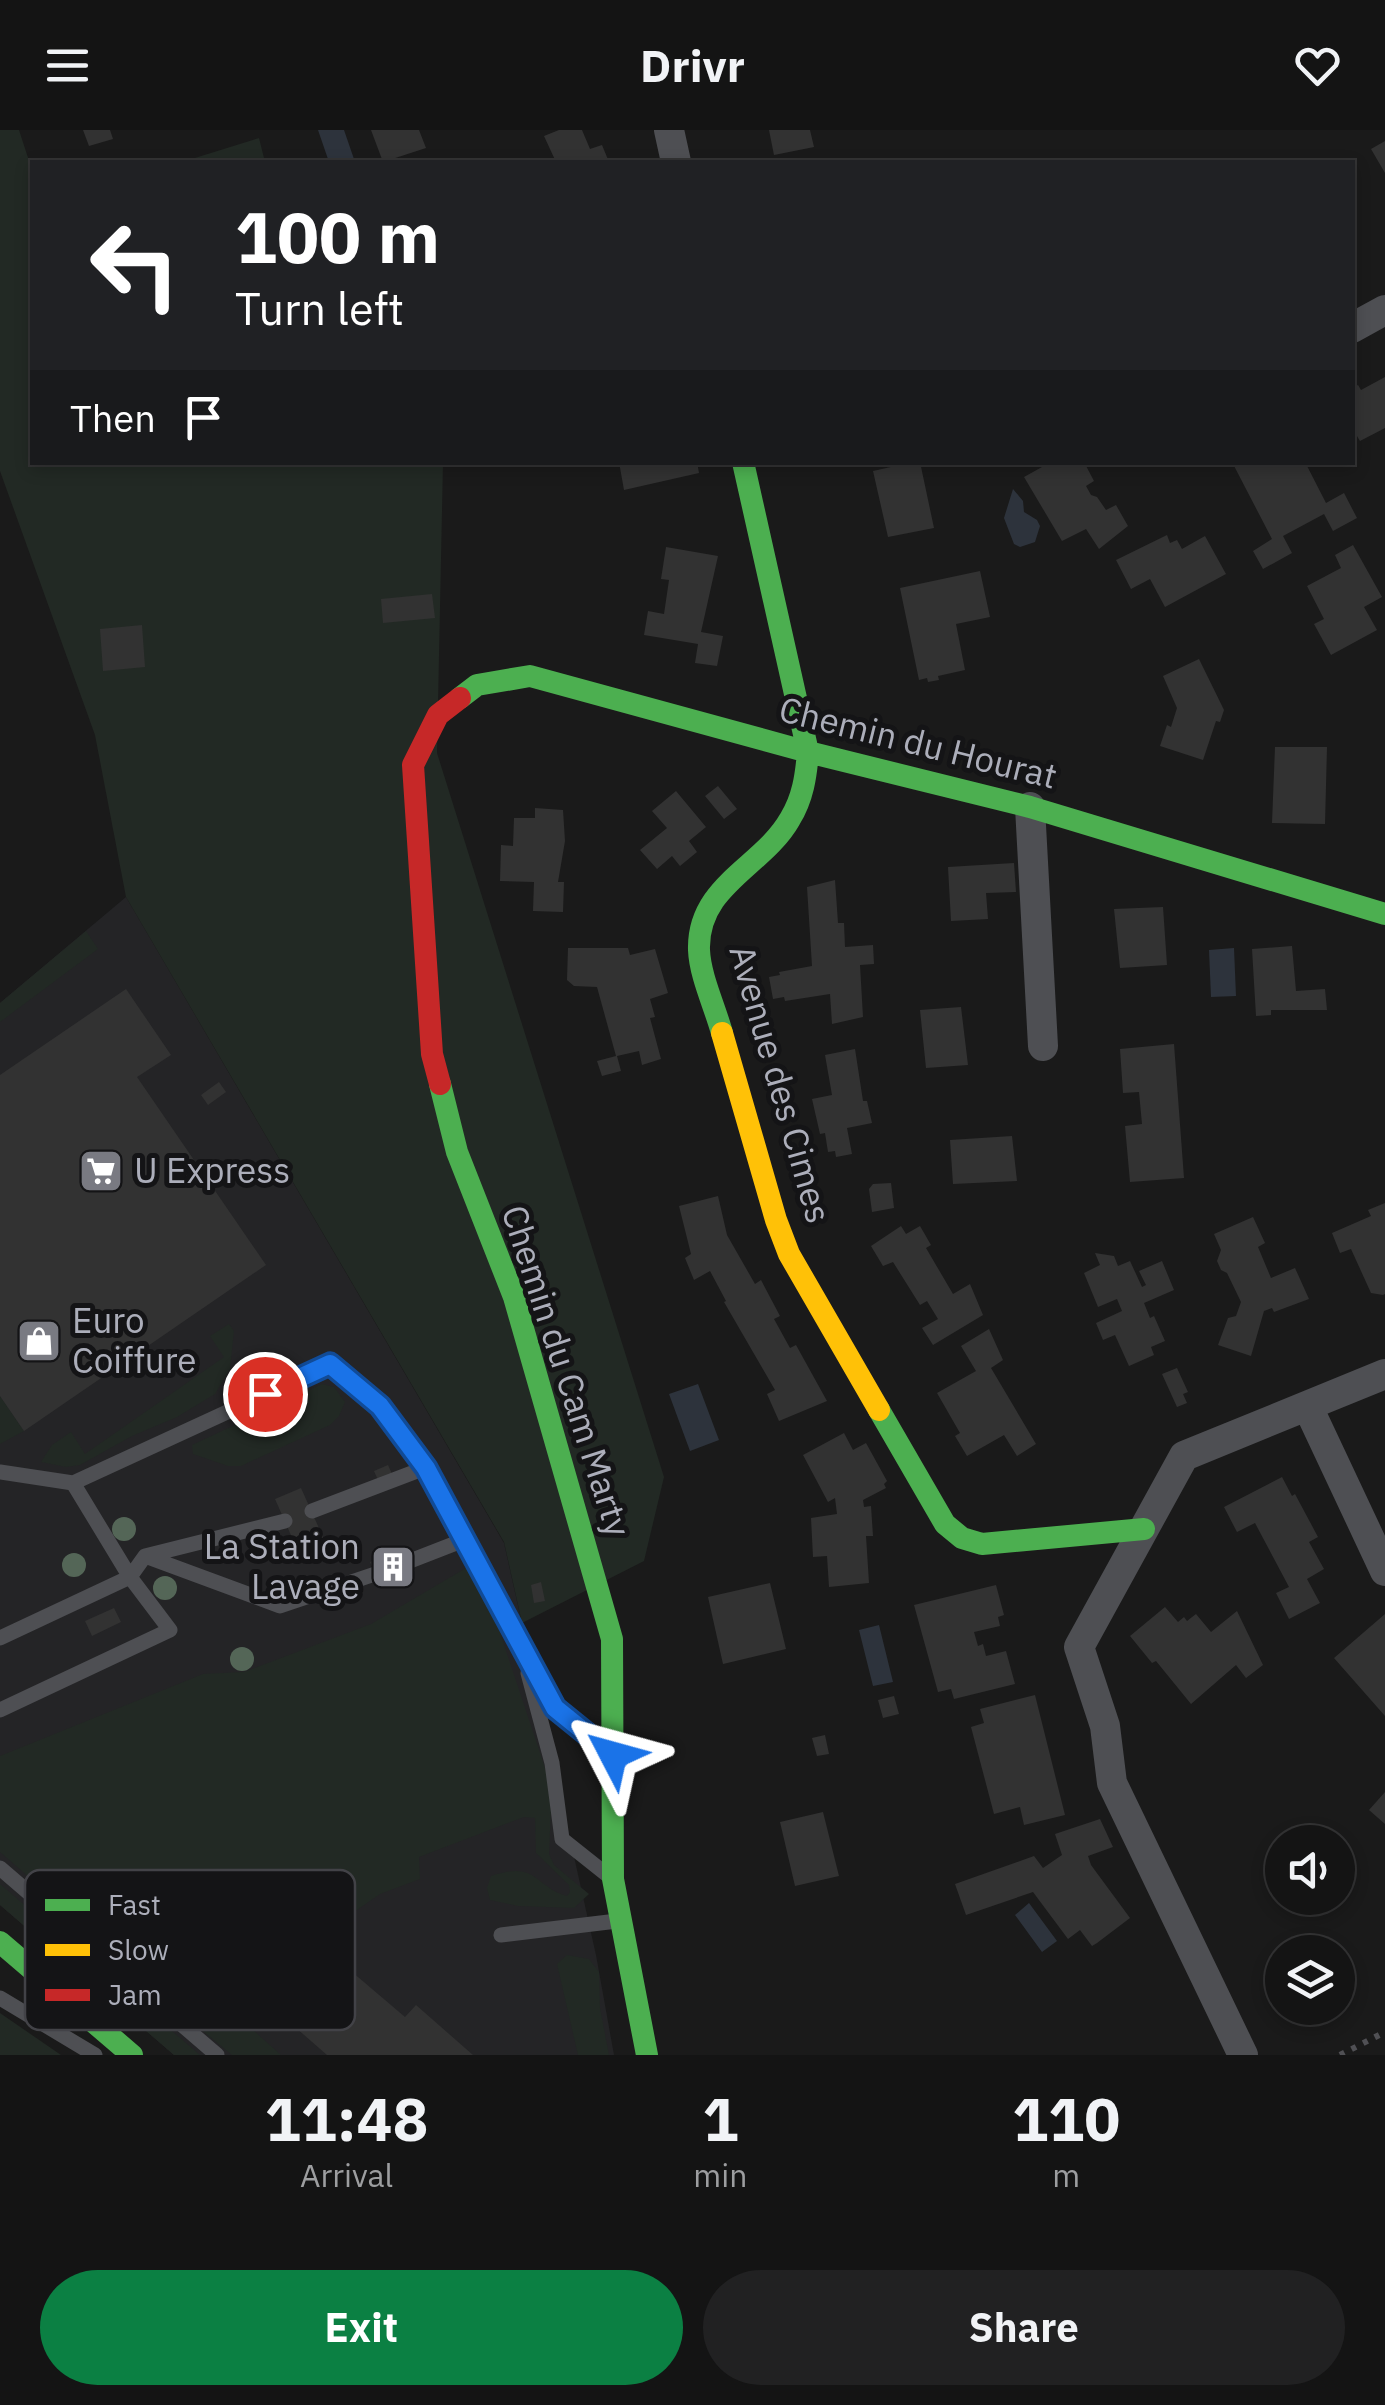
<!DOCTYPE html>
<html lang="en">
<head>
<meta charset="utf-8">
<style>
	:root { --surface:#141414; --page:#212122; --text:#f1f3f6; --muted:#9d9ea0; --line:#333334; --accent:#0b8043 }
	body { margin:0; font-family:"IBM Plex Sans",sans-serif; background:var(--page); color:var(--text); height:100vh; display:flex; flex-direction:column; font-size:38px; white-space:nowrap }
	* { box-sizing:border-box; margin:0 }
	p { font-size:32px; color:var(--muted) }
	.icon { flex:none; width:55px; height:55px; fill:none; stroke:currentColor; stroke-width:2; stroke-linecap:round; stroke-linejoin:round }
	.map { position:relative; height:1925px; overflow:hidden }
	.sheet { display:flex; flex-direction:column; background:var(--surface); flex:1 }
	.sheet>* { flex:none }
	.guide { position:absolute; left:30px; top:30px; width:1325px; height:305px; border-radius:0px; box-shadow:0 5px 15px #0003,0 0 0 2px var(--line); background:#202124; color:#fff; overflow:hidden }
	.controls { position:absolute; left:1265px; top:1695px; display:grid; gap:20px }
	.controls a { display:grid; place-items:center; width:90px; height:90px; border-radius:50%; background:var(--surface); box-shadow:0 5px 15px #0003,0 0 0 2px var(--line); font-size:50px }
	.pin { position:absolute; display:grid; place-items:center; width:85px; height:85px; color:#fff; margin:-42px; border:5px solid #fff; border-radius:50%; box-shadow:0 2px 10px #0007 }
	.me { position:absolute; width:110px; margin:-55px; rotate:309deg; stroke-linejoin:round; filter:drop-shadow(0 0 8px #0008) }
	.turn { display:flex; align-items:center; gap:35px; height:210px; padding:0 40px; font-size:45px }
	.turn .icon { width:130px; height:130px; stroke-width:2.5 }
	.turn b { display:block; font-size:70px; line-height:85px }
	.then { display:flex; align-items:center; height:95px; padding:0 40px; background:#0003; gap:20px; font-size:38px }
	.eta { display:flex; justify-content:space-evenly; align-items:center; height:170px; text-align:center }
	.eta b { font-size:60px; font-weight:800; line-height:70px }
	.cta { display:flex; gap:20px; margin-top:auto; padding:20px 40px }
	.cta a { flex:1; height:115px; border-radius:60px; background:var(--accent); color:#fff; font-size:40px; font-weight:800; line-height:115px; text-align:center }
	.cta a+a { background:var(--page); color:var(--text) }
	header { display:flex; justify-content:space-between; align-items:center; height:130px; padding:0 40px; background:var(--surface); font-size:45px; font-weight:800 }
	.map>svg:first-child { display:block }
	.built { fill:#242426 }
	.green { fill:#222924 }
	.water { fill:#2d333c }
	.building { fill:#323232 }
	.lines { fill:none; stroke-linecap:round; stroke-linejoin:round }
	.path { stroke:#505054; stroke-width:6; stroke-dasharray:5 8; stroke-linecap:butt }
	.lane { stroke:#4e4f53; stroke-width:15 }
	.street { stroke:#4e4f53; stroke-width:30 }
	.fast { stroke:#4caf50; stroke-width:22 }
	.slow { stroke:#ffc107; stroke-width:22 }
	.jam { stroke:#c62828; stroke-width:22 }
	.tree { fill:#546657 }
	.route-casing { stroke:#114b97; stroke-width:25 }
	.route { stroke:#1a73e8; stroke-width:18 }
	.labels { text-anchor:middle; stroke-width:10; stroke-linejoin:round; paint-order:stroke }
	.street-label { font-size:35px; fill:#acaeba; stroke:#141416 }
	.poi-label { font-size:35px; fill:#acaeba; stroke:#141416; text-anchor:start }
	.key { fill:#141416; stroke:#424247; stroke-width:2.5 }
	.key-label { font-size:28px; fill:#acaeba }
</style>
</head>
<body>
<header><svg class="icon" aria-label="menu" viewBox="0 0 24 24"><path d="M4 6h16M4 12h16M4 18h16"/></svg>Drivr<svg class="icon" aria-label="heart" viewBox="0 0 24 24"><path d="M12 20l-8-8c-3-5 5-10 8-4 3-6 11-1 8 4z"/></svg></header>
<div class="map">
<svg width="1385" height="1925" viewBox="0 0 1385 1925">
	<rect width="100%" height="100%" fill="#1a1a1a"/>
	<path class="built" d="M126,767L504,1413L596,1825L614,1925H174L0,1775V873Z"/>
	<path class="green" d="M0,0H19L32,40V332L443,333L437,623L664,1347L644,1431L522,1493L504,1412L126,767L95,605L0,341Z
		M259,8L265,32H182Z
		M86,801L98,819L0,892V873Z
		M229,1194L234,1201L230,1239L215,1264L177,1287L132,1306L80,1335L66,1337L41,1332L52,1315L71,1302L85,1324L224,1227L210,1206Z
		M322,1254L334,1257L345,1272L339,1286L330,1295L241,1336H228L193,1324L192,1315Z
		M0,1266L24,1301L0,1314Z
		M466,1438L494,1485L547,1644L551,1678L549,1724L554,1735L589,1764L574,1778L518,1776L490,1770L487,1758L491,1746C538,1730 533,1756 567,1766L570,1762L569,1755L536,1723L535,1688L524,1687L419,1727L420,1749L380,1764L344,1789L324,1771L251,1850L224,1830L213,1831L167,1862L159,1860L0,1722V1626L203,1544L244,1542L371,1494Z
		M0,1754L200,1925H174L0,1775Z
		M567,1825L589,1829L599,1842L600,1878L609,1925H578L557,1834Z
		M199,1858H206L281,1925H232L180,1882L184,1867Z
		M0,1883L61,1925H0Z"/>
	<path class="water" d="M318,0H344L355,32H329Z
		M1013,359L1023,371L1024,382L1037,390L1040,396L1035,412L1020,417L1014,414L1004,388Z
		M1234,818L1236,866L1211,867L1209,820Z
		M698,1254L719,1310L690,1321L669,1264Z
		M879,1495L893,1552L873,1556L859,1500Z
		M1029,1773L1057,1811L1042,1822L1015,1785Z"/>
	<path class="building" d="M83,0H110L113,9L89,16Z
		M371,0H419L426,18L383,32Z
		M559,0H582L590,19L602,15L609,32H556L544,6Z
		M769,0H810L814,17L774,25Z
		M1385,11V43L1371,19Z
		M1385,247V298L1360,311L1352,298V258L1358,255L1361,260Z
		M619,332H697L699,343L624,360Z
		M913,332H920L934,398L888,407L873,341Z
		M1051,332H1084L1094,351L1086,356L1091,365L1097,367L1106,380L1116,375L1128,396L1099,419L1086,399L1062,411L1024,347Z
		M1232,332H1305L1326,373L1344,363L1357,388L1333,401L1324,384L1283,406L1292,423L1263,439L1253,421L1272,409Z
		M1167,405L1170,413L1177,410L1182,419L1205,406L1226,444L1165,477L1150,449L1131,459L1116,430Z
		M1353,415L1382,467L1364,477L1377,500L1331,525L1314,494L1324,489L1307,456L1341,438L1335,425Z
		M666,417L718,426L701,502L723,506L717,536L695,533L698,514L644,505L648,481L664,484L669,450L661,449Z
		M980,441L990,487L956,494L965,540L938,546L939,550L928,552L927,548L919,550L900,458Z
		M432,464L435,488L383,493L381,469Z
		M142,495L145,537L103,541L100,499Z
		M1199,529L1224,580L1220,592L1216,591L1203,630L1160,616L1167,595L1171,597L1177,578L1163,546Z
		M1275,617H1327L1325,694L1272,693Z
		M718,656L737,679L724,689L705,666Z
		M676,661L706,697L689,711L697,722L680,736L672,726L657,739L640,720L667,698L652,681Z
		M535,678L563,680L565,711L558,752H564L563,782L533,781L534,752L500,751L501,715L513,716L514,688H535Z
		M1014,733L1016,762L986,763L988,789L951,791L948,737Z
		M835,750L838,793H844L845,817L873,815L874,834L860,835L863,887L832,894L830,864L785,871L784,867L773,869L769,847L780,845L779,842L812,836L807,757Z
		M1163,777L1167,835L1120,838L1114,779Z
		M1292,816L1296,861L1325,859L1327,880H1271V885L1256,886L1252,819Z
		M568,818H628L630,825L655,819L668,863L650,869L655,887L650,888L661,929L642,935L639,921L617,926L621,941L602,946L597,931L616,926L597,857L574,856L567,850Z
		M126,859L171,925L137,947L266,1135L24,1301L0,1266V945Z
		M961,877L968,935L926,938L920,880Z
		M1174,914L1184,1048L1130,1052L1125,996L1142,994L1139,962L1123,963L1120,919Z
		M855,919L863,971H867L872,993L847,998L852,1024L836,1027L835,1021L828,1022L825,1003L820,1004L812,969L832,965L825,925Z
		M219,952L226,962L208,975L201,965Z
		M1012,1006L1017,1051L953,1054L950,1010Z
		M891,1053L894,1078L872,1082L869,1059L873,1054Z
		M718,1066L727,1105L755,1154L761,1150L780,1186L774,1189L790,1218L796,1215L827,1271L779,1291L767,1264L775,1260L724,1172L726,1171L710,1141L694,1150L685,1128L691,1124L679,1076Z
		M1385,1073V1164L1383,1165L1371,1163L1351,1119L1340,1123L1332,1103L1371,1086L1368,1080Z
		M1253,1087L1265,1113L1258,1117L1271,1148L1295,1138L1309,1169L1274,1182L1272,1178L1264,1181L1251,1226L1218,1215L1228,1188L1236,1186L1241,1172L1227,1143L1221,1140L1217,1131L1221,1120L1214,1104Z
		M901,1096L906,1104L920,1096L931,1115L926,1118L953,1164L970,1154L983,1185L933,1215L922,1198L938,1189L927,1171L920,1175L893,1132L883,1136L871,1116Z
		M1095,1123L1114,1126L1118,1136L1130,1131L1142,1157L1146,1155L1139,1141L1162,1131L1174,1160L1144,1173L1150,1188L1154,1186L1165,1211L1151,1217L1154,1225L1129,1236L1115,1205L1103,1210L1096,1193L1122,1181L1117,1169L1098,1177L1084,1143L1100,1135Z
		M989,1199L1003,1230L991,1238L1036,1314L1017,1326L1004,1305L967,1326L955,1306L960,1303L937,1263L976,1241L961,1216Z
		M1177,1238L1188,1262L1183,1264L1187,1273L1177,1277L1162,1244Z
		M844,1303L853,1320L866,1313L887,1351L884,1354L886,1358L863,1370L864,1377L871,1376L873,1406H866L869,1453L829,1457L827,1426L813,1427L811,1388L837,1384L835,1368L828,1372L803,1325Z
		M388,1335L392,1344L378,1350L374,1341Z
		M1282,1347L1292,1366L1295,1364L1318,1407L1309,1412L1324,1439L1307,1449L1320,1473L1289,1489L1276,1463L1289,1457L1255,1393L1237,1402L1224,1377Z
		M301,1358L327,1416L301,1428L275,1369Z
		M404,1417L415,1441L381,1457L370,1432Z
		M541,1452L545,1471L534,1473L531,1455Z
		M770,1453L786,1519L723,1534L708,1467Z
		M996,1455L1004,1485L998,1487L1000,1496L974,1502L978,1516L983,1514L986,1526L1006,1521L1015,1554L954,1569L951,1559L938,1562L914,1475Z
		M1165,1477L1178,1492L1184,1487L1187,1491L1196,1484L1211,1502L1237,1481L1263,1535L1246,1548L1236,1535L1191,1574L1156,1531L1152,1533L1130,1506Z
		M114,1478L121,1492L92,1506L85,1491Z
		M1385,1484V1586L1334,1528Z
		M1035,1565L1065,1685L1024,1695L1020,1677L994,1684L971,1597L984,1593L980,1579Z
		M894,1566L899,1584L883,1588L878,1570Z
		M825,1605L829,1624L817,1626L812,1608Z
		M1385,1662V1694L1369,1680Z
		M823,1682L839,1746L795,1756L780,1692Z
		M1100,1689L1113,1717L1088,1726L1091,1735L1130,1788L1097,1813L1092,1816L1080,1800L1068,1809L1033,1762L966,1785L955,1754L1034,1726L1043,1738L1062,1725L1055,1704Z
		M298,1796L405,1887L416,1875L473,1925H327L247,1855Z"/>
	<g class="lines">
		<path class="path" d="M1340,1925L1385,1902"/>
		<path class="lane" d="M0,1342L73,1353
			M312,1381L425,1338
			M145,1426L280,1476L375,1444
			M410,1431L464,1410
			M0,1508L130,1447L73,1353L329,1235L380,1276L425,1338L555,1578L606,1620
			M528,1543L552,1633L562,1709L606,1744
			M0,1580L170,1500L130,1447L145,1426L285,1391
			M0,1738L217,1925
			M501,1805L617,1791
			M0,1868L95,1925
			M159,1876L209,1844L251,1880"/>
		<path class="street" d="M669,0L676,32
			M1352,198L1385,180
			M1030,677L1043,916
			M1308,1277L1385,1441
			M1243,1925L1112,1653L1105,1596L1079,1517L1184,1326L1385,1244"/>
		<path class="fast" d="M460,568L477,555L530,546L808,622L1030,677L1385,784
			M722,903C715,877 700,846 699,820C697,755 763,737 790,689C803,668 806,646 808,622L743,332
			M440,954L457,1022L514,1167L612,1509L613,1749L647,1925
			M879,1280L945,1394L962,1408L982,1414L1144,1399
			M0,1812L132,1925"/>
		<path class="slow" d="M722,903L776,1090L789,1124L879,1280"/>
		<path class="jam" d="M440,954L432,924L413,635L438,585L460,568"/>
	</g>
	<g class="tree">
		<circle cx="124" cy="1399" r="12"/>
		<circle cx="74" cy="1435" r="12"/>
		<circle cx="165" cy="1458" r="12"/>
		<circle cx="242" cy="1529" r="12"/>
	</g>
	<g class="lines">
		<defs>
			<path id="route" d="M265,1264L330,1234L380,1276L426,1338L555,1578L613,1625"/>
		</defs>
		<use href="#route" class="route-casing"/>
		<use href="#route" class="route"/>
	</g>
	<defs>
		<symbol id="supermarket-square" viewBox="-11 -11 22 22"><rect x="-9" y="-9" width="18" height="18" rx="4" fill="#797a82" stroke="#141416"/><path d="M-6-5.5h2.5l.6 2H6L4.5 2H-2.5L-4.4-4H-6ZM-1.5 3.2a1.3 1.3 0 1 0 .1 0ZM3 3.2a1.3 1.3 0 1 0 .1 0Z" fill="#fff"/></symbol>
		<symbol id="shop-square" viewBox="-11 -11 22 22"><rect x="-9" y="-9" width="18" height="18" rx="4" fill="#797a82" stroke="#141416"/><path d="M-5-2.5h2.3a2.7 3.5 0 0 1 5.4 0H5L5.5 6h-11ZM-1.5-2.5h3a1.5 2.3 0 0 0-3 0Z" fill="#fff"/></symbol>
		<symbol id="building-square" viewBox="-11 -11 22 22"><rect x="-9" y="-9" width="18" height="18" rx="4" fill="#797a82" stroke="#141416"/><path d="M-4-6H4V6H1V3H-1V6H-4ZM-2.5-4.3h1.7v1.8h-1.7ZM.8-4.3h1.7v1.8H.8ZM-2.5-1h1.7V.8h-1.7ZM.8-1h1.7V.8H.8Z" fill="#fff"/></symbol>
	</defs>
	<g fill-rule="evenodd">
		<use href="#supermarket-square" x="76" y="1016" width="50" height="50"/>
		<use href="#shop-square" x="14" y="1186" width="50" height="50"/>
		<use href="#building-square" x="368" y="1412" width="50" height="50"/>
	</g>
	<g class="labels">
		<g class="street-label">
			<text transform="translate(918 613) rotate(14)" y="12">Chemin du Hourat</text>
			<text transform="translate(780 954) rotate(74)" y="12">Avenue des Cimes</text>
			<text transform="translate(566 1241) rotate(72)" y="12">Chemin du Cam Marty</text>
		</g>
		<g class="poi-label">
			<text x="134" y="1053">U Express</text>
			<text x="72" y="1203">Euro<tspan x="72" dy="40">Coiffure</tspan></text>
			<text x="360" y="1429" text-anchor="end">La Station<tspan x="360" dy="40">Lavage</tspan></text>
		</g>
	</g>
	<rect x="25" y="1740" width="330" height="160" rx="15" class="key"/>
	<rect x="45" y="1769" width="45" height="12" fill="#4caf50"/>
	<rect x="45" y="1814" width="45" height="12" fill="#ffc107"/>
	<rect x="45" y="1859" width="45" height="12" fill="#c62828"/>
	<g class="key-label">
		<text x="108" y="1785">Fast</text>
		<text x="108" y="1830">Slow</text>
		<text x="108" y="1875">Jam</text>
	</g>
</svg>
<div class="controls">
<a><svg class="icon" aria-label="sound" viewBox="0 0 24 24"><path d="M4 9h4l5-4v14l-5-4H4zM17 9q2 3 0 6"/></svg></a>
<a><svg class="icon" aria-label="layers" viewBox="0 0 24 24"><path d="M12 4l9 5-9 5-9-5zM3 14l9 5 9-5"/></svg></a>
</div>
<div class="pin" style="left:265px;top:1264px;background:#d93025"><svg class="icon" aria-label="arrive" viewBox="0 0 24 24"><path d="M6 21V4h12l-3 4 3 4H6"/></svg></div>
<svg class="me" style="left:613px;top:1625px" viewBox="-20 -20 40 40"><path d="M0-17L14 15 0 8-14 15z" fill="#1a73e8" stroke="#fff" stroke-width="4"/></svg>
<div class="guide">
<div class="turn"><svg class="icon" aria-label="left" viewBox="0 0 24 24"><path d="M17 20v-9H6M10 6l-5 5 5 5"/></svg><div><b>100 m</b>Turn left</div></div>
<div class="then">Then<svg class="icon" aria-label="arrive" viewBox="0 0 24 24"><path d="M6 21V4h12l-3 4 3 4H6"/></svg></div>
</div>
</div>
<section class="sheet">
<div class="eta">
<div><b>11:48</b><p>Arrival</p></div>
<div><b>1</b><p>min</p></div>
<div><b>110</b><p>m</p></div>
</div>
<div class="cta"><a>Exit</a><a>Share</a></div>
</section>
</body>
</html>
